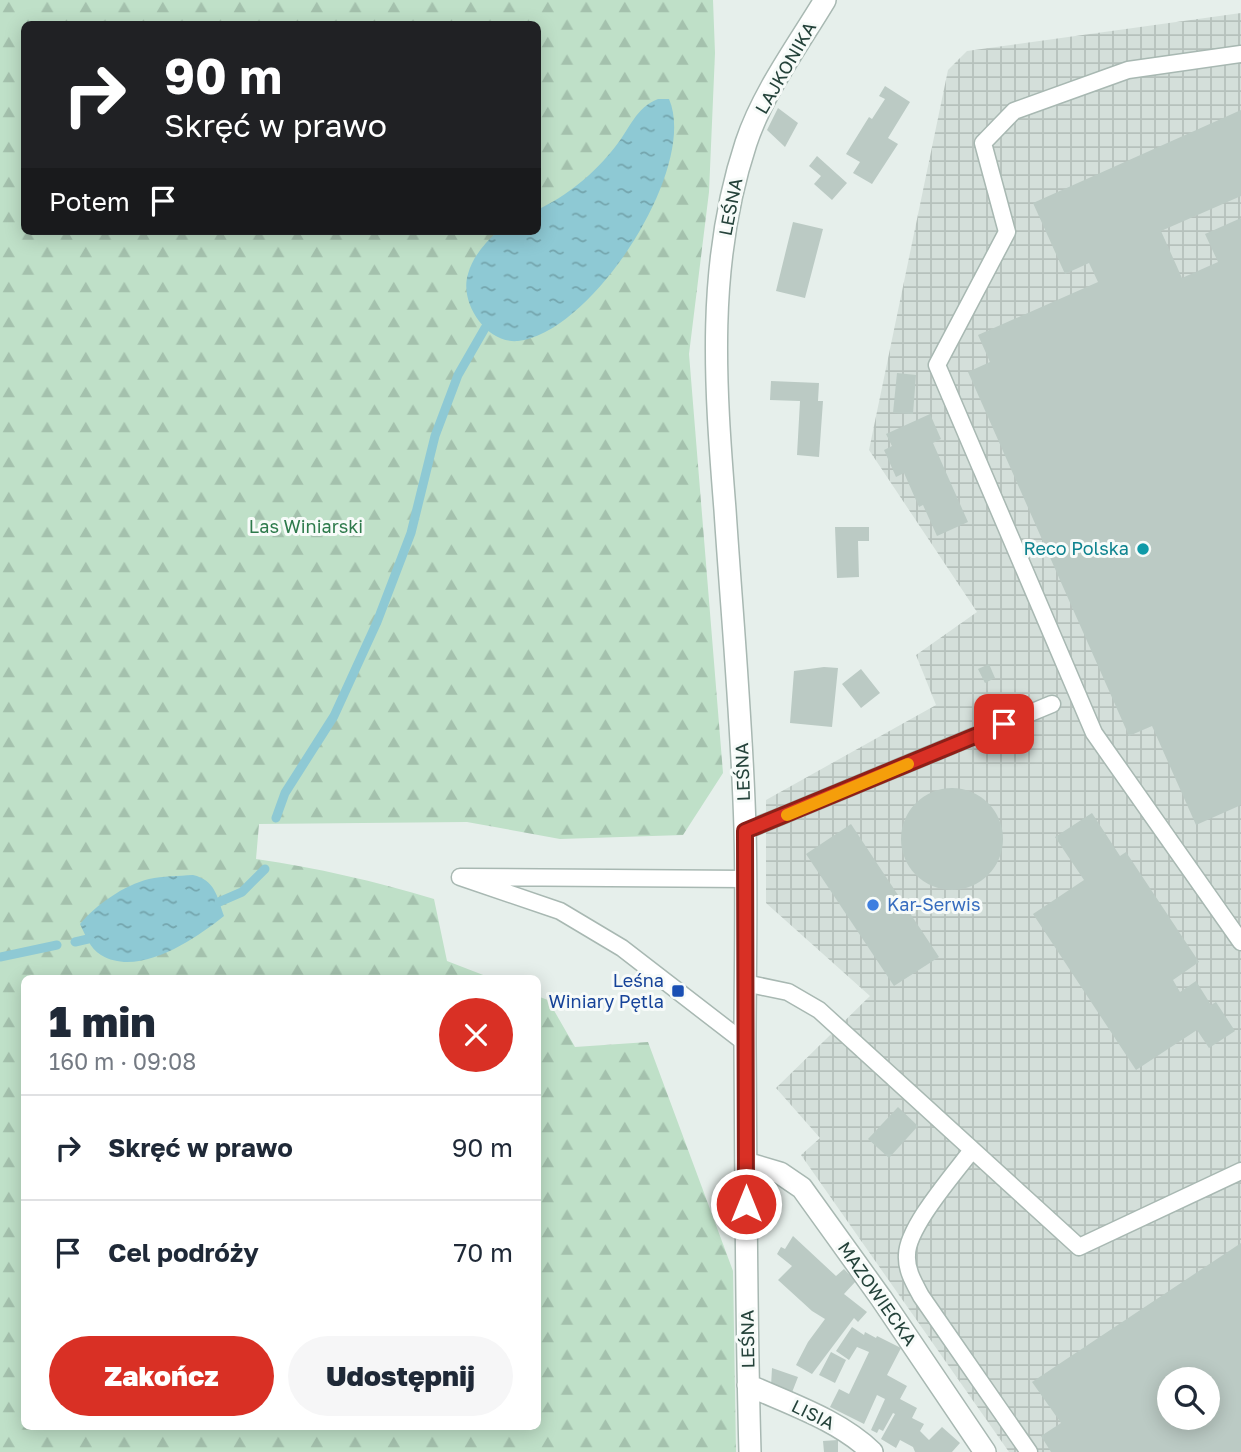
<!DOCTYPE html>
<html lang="pl">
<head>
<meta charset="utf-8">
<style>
	:root { --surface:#fff; --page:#f6f6f7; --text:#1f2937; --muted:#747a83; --line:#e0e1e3; --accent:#d93025 }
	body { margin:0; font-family:"Golos Text",sans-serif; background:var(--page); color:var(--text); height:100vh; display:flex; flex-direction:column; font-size:26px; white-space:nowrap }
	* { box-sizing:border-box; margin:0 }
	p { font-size:23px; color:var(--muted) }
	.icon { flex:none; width:38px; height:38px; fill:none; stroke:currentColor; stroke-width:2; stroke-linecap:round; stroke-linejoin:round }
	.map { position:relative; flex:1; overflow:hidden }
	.side { position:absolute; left:21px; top:975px; width:520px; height:455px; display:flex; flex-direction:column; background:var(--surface); border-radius:10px; box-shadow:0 4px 18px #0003 }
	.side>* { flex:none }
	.top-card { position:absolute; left:21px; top:21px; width:520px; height:214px; border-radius:10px; box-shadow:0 4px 18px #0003; background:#202124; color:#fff; overflow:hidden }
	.fabs { position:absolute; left:1157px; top:1367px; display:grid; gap:14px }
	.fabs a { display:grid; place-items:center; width:63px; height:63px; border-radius:50%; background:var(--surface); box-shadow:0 4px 18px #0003; font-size:35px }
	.pin { position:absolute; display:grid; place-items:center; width:60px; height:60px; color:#fff; margin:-30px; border-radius:14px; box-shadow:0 4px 10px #0006 }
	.me { position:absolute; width:77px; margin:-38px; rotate:0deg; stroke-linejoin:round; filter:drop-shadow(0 0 5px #0008) }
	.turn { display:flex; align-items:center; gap:24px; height:147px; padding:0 28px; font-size:32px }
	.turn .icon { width:91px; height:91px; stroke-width:2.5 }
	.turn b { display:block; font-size:49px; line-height:60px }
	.then { display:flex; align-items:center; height:66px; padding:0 28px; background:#0003; gap:14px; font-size:26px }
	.round { display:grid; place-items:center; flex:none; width:74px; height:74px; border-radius:37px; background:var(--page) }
	.head { display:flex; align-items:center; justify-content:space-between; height:119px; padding:0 28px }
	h1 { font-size:42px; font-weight:800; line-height:52px }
	.button { display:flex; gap:14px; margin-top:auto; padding:14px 28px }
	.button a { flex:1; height:80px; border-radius:42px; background:var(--accent); color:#fff; font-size:28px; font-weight:800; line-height:80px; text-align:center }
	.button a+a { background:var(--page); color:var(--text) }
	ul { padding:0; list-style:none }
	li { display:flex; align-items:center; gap:21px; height:105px; padding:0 28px; border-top:2px solid var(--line) }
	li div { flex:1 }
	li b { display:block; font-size:26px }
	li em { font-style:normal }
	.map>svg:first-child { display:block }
	.industrial { fill:url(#industrial-grid); fill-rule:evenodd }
	.forest { fill:url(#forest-firs); fill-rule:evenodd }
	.water { fill:url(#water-ripples) }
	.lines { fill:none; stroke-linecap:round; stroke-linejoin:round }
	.stream { stroke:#8ec9d4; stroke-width:9 }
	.building { fill:#bbcac4; fill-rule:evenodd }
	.lane-casing { stroke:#a8b8b2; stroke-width:19 }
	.street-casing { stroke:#a8b8b2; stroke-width:24 }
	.lane { stroke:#fff; stroke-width:16 }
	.street { stroke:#fff; stroke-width:21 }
	.route-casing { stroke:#8d1f18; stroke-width:18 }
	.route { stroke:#d93025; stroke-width:12 }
	.slow { stroke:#f59e0b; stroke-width:12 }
	.culture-dot { fill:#0f9aa8; stroke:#f7fbf9; stroke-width:2.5 }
	.shop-dot { fill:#3f7fe0; stroke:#f7fbf9; stroke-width:2.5 }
	.transit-dot { fill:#1a4fb4; stroke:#f7fbf9; stroke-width:2.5 }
	.labels { text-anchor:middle; stroke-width:6; stroke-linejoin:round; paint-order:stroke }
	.street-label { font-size:18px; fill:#24423a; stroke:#f7fbf9 }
	.park-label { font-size:18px; fill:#2d7a4b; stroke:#f7fbf9 }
	.culture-label { font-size:18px; fill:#0d838f; stroke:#f7fbf9; text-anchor:end }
	.shop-label { font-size:18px; fill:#366cbe; stroke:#f7fbf9; text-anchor:start }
	.transit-label { font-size:18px; fill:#164399; stroke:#f7fbf9; text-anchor:end }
</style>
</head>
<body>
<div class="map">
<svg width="1241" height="1452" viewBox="0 0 1241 1452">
	<defs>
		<pattern id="industrial-grid" width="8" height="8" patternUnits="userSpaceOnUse" patternTransform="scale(1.75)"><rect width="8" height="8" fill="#d4dfda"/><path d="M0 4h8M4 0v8" fill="none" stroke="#b6c1bc"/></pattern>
		<pattern id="forest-firs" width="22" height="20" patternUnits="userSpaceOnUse" patternTransform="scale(1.75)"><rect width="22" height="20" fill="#bfe0c8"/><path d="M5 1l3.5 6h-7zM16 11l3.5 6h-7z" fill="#a4c1ad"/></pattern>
		<pattern id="water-ripples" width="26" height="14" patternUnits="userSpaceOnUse" patternTransform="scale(1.75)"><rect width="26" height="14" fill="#8ec9d4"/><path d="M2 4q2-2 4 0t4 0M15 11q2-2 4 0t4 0" fill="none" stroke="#74a5ad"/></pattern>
	</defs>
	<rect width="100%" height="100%" fill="#e6efeb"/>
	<path class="industrial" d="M1241,13V1452H1009L801,1155L820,1138L776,1088L870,996L766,903V800L936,705L916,655L977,612L869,450L948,70L967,51ZM1169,1379H1208V1418H1169Z"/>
	<path class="forest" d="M0,0H713L715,53L709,192L689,354L723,773L683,835L560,839L467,822L259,824L256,859C317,868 375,881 434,899L447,961L491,978H24V1426H537V996L548,1000L575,1047L648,1042L733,1271L736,1452H0ZM24,24H537V231H24Z"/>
	<path class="water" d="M658,99H669C699,168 592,333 518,341C486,344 459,302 468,274C473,256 485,243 498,231H537V210C567,196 595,173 615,147C629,130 636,107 658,99Z
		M193,875C215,880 217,896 224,916C195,939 139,978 101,955C90,949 85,934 80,924C96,905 124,885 149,879C163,876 178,876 193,875Z"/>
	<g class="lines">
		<path class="stream" d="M276,818L285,793L334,716L377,622L411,533L435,436L458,375L485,328
			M219,902L242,892L265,869
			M75,942L88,939
			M0,957L57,945"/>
	</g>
	<path class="building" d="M885,86L910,102L888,138L898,144L872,184L853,173L860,162L846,154L869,117L872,119L885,99L879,96Z
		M778,108L798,123L785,147L767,130Z
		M1241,110V196L1161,231L1182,278L1218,262L1205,234L1241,218V805L1196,825L1152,726L1129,736L968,372L990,362L978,335L1098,282L1089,263L1065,274L1033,203Z
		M817,156L847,183L832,200L814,184L821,176L809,166Z
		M793,222L823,229L805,298L776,291Z
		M897,373L916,375L913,414L893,413Z
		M771,381L819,383L818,401H823L819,457L797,455L800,401L770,400Z
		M930,414L941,439L933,443L968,522L937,536L923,505L919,507L904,473L896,477L884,450L892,446L886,434Z
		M835,527H869V541H858L859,577L837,578Z
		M989,664L995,678L985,683L978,669Z
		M824,667L838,668L832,727L790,723L794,671Z
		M861,669L880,693L861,708L842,684Z
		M901 839a51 51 0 1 1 102 0a51 51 0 1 1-102 0Z
		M1092,813L1120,856L1126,852L1199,962L1173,980L1180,992L1196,981L1211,1005L1216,1002L1235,1031L1209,1048L1197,1030L1136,1070L1033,914L1084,880L1055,837Z
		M851,824L939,957L894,986L806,854Z
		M898,1107L918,1126L889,1158L868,1139Z
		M793,1236L836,1276L844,1269L856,1281L844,1294L867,1312L858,1322L854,1318L812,1374L796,1365L808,1342L825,1319L812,1311L778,1280L792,1266L777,1254L781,1247L785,1249Z
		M1241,1243V1452H1051L1041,1436L1061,1423L1032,1382ZM1169,1379H1208V1418H1169Z
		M852,1327L864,1335L865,1332L876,1338L877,1336L901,1348L887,1375L907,1386L900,1399L917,1408L912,1418L924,1424L920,1431L929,1440L942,1427L960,1443L952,1452H915L913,1447L900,1440L896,1448L881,1439L895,1414L893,1413L883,1431L879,1429L877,1433L871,1430L885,1399L877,1395L864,1424L830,1407L839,1389L849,1394L869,1352L857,1347L849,1360L836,1351Z
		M831,1352L846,1360L835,1383L819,1375Z
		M772,1368L798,1377L791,1395L771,1386Z
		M838,1440V1452H824L823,1441Z"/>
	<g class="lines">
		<defs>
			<path id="lane" d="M1241,54L1128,70L1014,111L983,143L1007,232L937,365L1094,733L1241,942
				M745,831L1052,704
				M745,879L460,877L560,911L622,948L745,1043
				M745,983L788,992L819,1010L1079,1247L1241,1171
				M972,1150C955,1173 907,1227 907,1255C906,1270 914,1283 921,1296L1029,1452"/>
			<path id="street" d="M746,1163L780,1173L802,1188L881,1298L985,1452
				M748,1385C790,1404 839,1420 872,1452
				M750,1452C746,1316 746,1180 745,1044C745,972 747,900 745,829C742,722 732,616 725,510C715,385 706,264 746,143C763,92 798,45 825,0"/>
		</defs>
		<use href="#lane" class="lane-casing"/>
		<use href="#street" class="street-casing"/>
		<use href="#lane" class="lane"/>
		<use href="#street" class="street"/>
	</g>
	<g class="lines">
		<defs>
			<path id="route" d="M746,1204L745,831L1004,724"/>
		</defs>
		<use href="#route" class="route-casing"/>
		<use href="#route" class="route"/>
		<path class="slow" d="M787,815L908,764"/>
	</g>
	<circle class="culture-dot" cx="1143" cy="549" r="7"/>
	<circle class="shop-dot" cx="873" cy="905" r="7"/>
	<rect class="transit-dot" x="671" y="984" width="14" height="14" rx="3.5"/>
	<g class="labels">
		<g class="street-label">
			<text transform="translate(786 68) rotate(-60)" y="6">LAJKONIKA</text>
			<text transform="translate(731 207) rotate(-79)" y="6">LEŚNA</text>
			<text transform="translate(743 772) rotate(-92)" y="6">LEŚNA</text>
			<text transform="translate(877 1294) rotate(55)" y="6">MAZOWIECKA</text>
			<text transform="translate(748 1339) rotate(-91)" y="6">LEŚNA</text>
			<text transform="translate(813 1415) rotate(26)" y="6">LISIA</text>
		</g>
		<g class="park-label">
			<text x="306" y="533">Las Winiarski</text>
		</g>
		<g class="culture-label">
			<text x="1129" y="555">Reco Polska</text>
		</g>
		<g class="shop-label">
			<text x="887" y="911">Kar-Serwis</text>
		</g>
		<g class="transit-label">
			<text x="664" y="987">Leśna<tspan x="664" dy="21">Winiary Pętla</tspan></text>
		</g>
	</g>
</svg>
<div class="fabs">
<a><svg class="icon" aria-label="search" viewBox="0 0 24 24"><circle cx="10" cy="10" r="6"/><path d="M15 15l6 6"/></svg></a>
</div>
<div class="pin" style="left:1004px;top:724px;background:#d93025"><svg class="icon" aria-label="arrive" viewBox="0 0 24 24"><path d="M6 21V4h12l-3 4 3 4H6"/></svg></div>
<svg class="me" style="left:746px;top:1204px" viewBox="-20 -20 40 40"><circle r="17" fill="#d93025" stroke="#fff" stroke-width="3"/><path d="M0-11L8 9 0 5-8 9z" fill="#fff"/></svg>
<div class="top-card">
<div class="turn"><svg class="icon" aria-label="right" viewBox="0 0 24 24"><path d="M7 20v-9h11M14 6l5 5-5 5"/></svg><div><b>90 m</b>Skręć w prawo</div></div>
<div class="then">Potem<svg class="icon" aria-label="arrive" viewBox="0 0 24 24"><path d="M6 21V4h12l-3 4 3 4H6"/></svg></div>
</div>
<section class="side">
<div class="head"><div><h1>1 min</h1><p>160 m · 09:08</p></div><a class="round" style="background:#d93025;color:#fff"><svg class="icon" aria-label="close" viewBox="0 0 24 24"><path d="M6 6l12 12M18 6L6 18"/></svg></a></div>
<ul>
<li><svg class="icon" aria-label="right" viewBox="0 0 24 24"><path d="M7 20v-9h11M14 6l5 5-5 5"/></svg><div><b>Skręć w prawo</b></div><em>90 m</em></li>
<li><svg class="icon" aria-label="arrive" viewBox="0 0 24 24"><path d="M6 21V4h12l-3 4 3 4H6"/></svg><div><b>Cel podróży</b></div><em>70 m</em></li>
</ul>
<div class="button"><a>Zakończ</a><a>Udostępnij</a></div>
</section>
</div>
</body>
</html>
